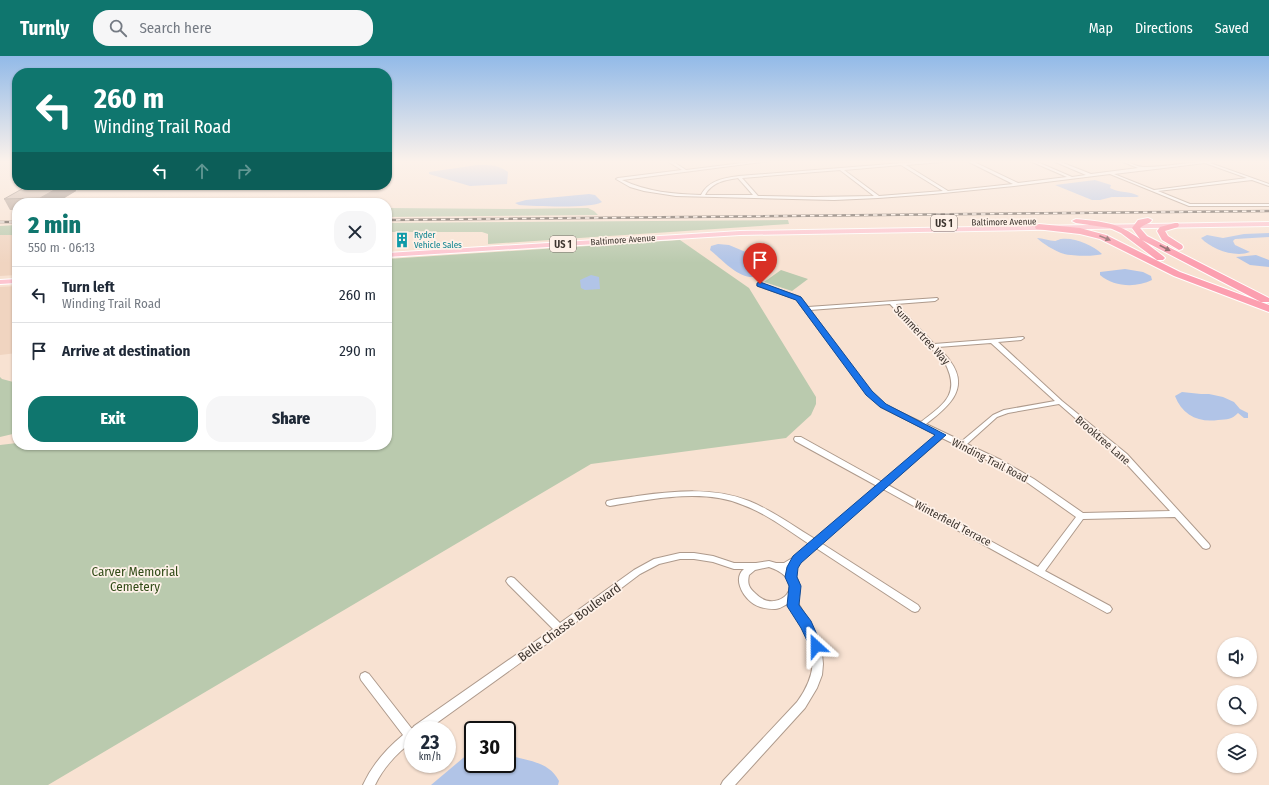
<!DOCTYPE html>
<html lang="en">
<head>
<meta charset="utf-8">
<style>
	:root { --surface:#fff; --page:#f6f6f7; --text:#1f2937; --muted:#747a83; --line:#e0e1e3; --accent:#0f766e }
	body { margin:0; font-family:"Fira Sans Condensed",sans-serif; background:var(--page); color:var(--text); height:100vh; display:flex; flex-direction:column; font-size:15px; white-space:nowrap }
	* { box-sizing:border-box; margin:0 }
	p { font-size:13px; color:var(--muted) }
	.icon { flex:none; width:22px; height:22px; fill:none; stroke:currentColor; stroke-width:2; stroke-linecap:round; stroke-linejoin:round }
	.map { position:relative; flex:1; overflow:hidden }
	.side { position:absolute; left:12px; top:142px; width:380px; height:252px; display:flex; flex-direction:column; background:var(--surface); border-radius:16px; box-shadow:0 1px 3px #0004 }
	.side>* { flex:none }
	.top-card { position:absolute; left:12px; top:12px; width:380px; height:122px; border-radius:16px; box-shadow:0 1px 3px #0004; background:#0f766e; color:#fff; overflow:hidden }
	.fabs { position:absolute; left:1217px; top:581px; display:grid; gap:8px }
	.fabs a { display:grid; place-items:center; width:40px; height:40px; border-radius:50%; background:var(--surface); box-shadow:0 1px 3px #0004; font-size:20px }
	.speed { position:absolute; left:404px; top:665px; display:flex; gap:8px; font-size:20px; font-weight:700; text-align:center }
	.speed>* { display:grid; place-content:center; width:52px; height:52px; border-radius:50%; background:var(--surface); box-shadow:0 1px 3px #0004; line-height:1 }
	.speed small { font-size:10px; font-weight:400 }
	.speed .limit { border:2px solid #111; border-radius:6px; background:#fff; color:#111 }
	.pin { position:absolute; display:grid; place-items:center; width:34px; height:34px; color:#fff; margin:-41px -17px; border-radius:50% 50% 50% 0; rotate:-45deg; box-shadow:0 0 4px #0007 }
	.pin .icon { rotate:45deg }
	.me { position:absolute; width:44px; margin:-22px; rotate:336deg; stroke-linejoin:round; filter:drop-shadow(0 0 3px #0008) }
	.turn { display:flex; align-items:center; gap:14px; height:84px; padding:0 16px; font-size:18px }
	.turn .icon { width:52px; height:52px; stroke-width:2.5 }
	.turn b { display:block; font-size:28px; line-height:34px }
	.lanes { display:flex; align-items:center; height:38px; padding:0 16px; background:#0003; justify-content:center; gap:20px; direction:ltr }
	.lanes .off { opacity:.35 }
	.round { display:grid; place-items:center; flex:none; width:42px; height:42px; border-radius:16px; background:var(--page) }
	.summary { display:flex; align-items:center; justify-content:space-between; height:68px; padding:0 16px }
	h1 { font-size:24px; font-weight:800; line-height:30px; color:var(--accent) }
	.cta { display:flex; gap:8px; margin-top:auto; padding:8px 16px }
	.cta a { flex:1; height:46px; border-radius:16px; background:var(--accent); color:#fff; font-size:16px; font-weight:800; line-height:46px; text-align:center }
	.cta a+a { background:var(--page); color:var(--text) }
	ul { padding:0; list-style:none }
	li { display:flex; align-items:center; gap:12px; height:56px; padding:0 16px; border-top:1px solid var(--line) }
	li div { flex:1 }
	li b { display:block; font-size:15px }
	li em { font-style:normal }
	header { display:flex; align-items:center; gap:24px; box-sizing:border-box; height:56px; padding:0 20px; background:var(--accent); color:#fff }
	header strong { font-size:19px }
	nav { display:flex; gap:22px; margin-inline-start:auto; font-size:14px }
	.search { width:280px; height:36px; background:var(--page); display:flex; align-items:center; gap:10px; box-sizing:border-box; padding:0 14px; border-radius:16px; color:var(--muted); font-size:15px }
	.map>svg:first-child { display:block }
	.built { fill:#f0d4c0 }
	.green { fill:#bacaae }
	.water { fill:#b1c4e7 }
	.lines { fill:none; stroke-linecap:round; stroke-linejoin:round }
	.minor-casing { stroke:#ae9a8c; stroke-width:2 }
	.primary-casing { stroke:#fff; stroke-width:2 }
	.motorway-casing { stroke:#fff; stroke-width:2 }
	.minor { fill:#fff; fill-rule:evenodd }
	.primary { fill:#fdc5d0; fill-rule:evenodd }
	.motorway { fill:#fc9fb0; fill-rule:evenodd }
	.rail-casing { stroke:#60564e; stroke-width:2.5 }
	.rail { stroke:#fef1e8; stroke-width:1.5; stroke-dasharray:4.5; stroke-linecap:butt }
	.wall { fill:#ad9b8f }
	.shaded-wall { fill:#8d7e74 }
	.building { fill:#c9b4a6; stroke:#8d7e74 }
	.oneway { fill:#895f63 }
	.route { fill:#1a73e8; stroke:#114b97 }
	.labels { text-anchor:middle; stroke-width:3.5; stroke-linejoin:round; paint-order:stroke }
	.far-street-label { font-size:9px; fill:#3d352f; stroke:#fef1e8 }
	.far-culture-label { font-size:9px; fill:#0d838f; stroke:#fef1e8; text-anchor:start }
	.shield { fill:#fef1e8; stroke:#776d66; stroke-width:1 }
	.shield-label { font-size:10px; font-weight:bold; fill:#3d352f }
	.street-label { font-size:11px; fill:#3d352f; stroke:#fef1e8 }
	.near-park-label { font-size:13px; fill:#324c18; stroke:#fef1e8 }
	.near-street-label { font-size:13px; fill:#3d352f; stroke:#fef1e8 }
</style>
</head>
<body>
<header>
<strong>Turnly</strong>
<div class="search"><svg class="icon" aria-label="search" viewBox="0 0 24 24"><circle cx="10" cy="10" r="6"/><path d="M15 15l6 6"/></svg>Search here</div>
<nav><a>Map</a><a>Directions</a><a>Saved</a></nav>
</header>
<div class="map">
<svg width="1269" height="729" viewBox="0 0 1269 729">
	<rect width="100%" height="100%" fill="#f8e2d2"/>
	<path class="built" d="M0,179H17V219L0,220Z
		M17,230V297L0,299V231Z"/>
	<path class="green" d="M387,152L510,153L588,152L594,155L598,159L387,161Z
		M788,164L789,168L488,188V178L482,176H387V167Z
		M17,169V179H0V170Z
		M680,184L749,232L816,341V348L811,359L786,382L591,408L48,729H0V389L17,387V389H387V203Z
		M781,214L808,223L792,235L764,226Z
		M0,321L2,323L17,327V377L0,381Z"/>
	<path class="water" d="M477,109C488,109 498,108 508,116L507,128L470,130L429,118V116Z
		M1095,124L1111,129L1110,132C1119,137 1130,135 1139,140L1137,141H1112L1100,144H1092L1055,129Z
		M589,138L595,139L602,146C590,153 535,150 519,149L515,147L526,144Z
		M1269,177V181L1235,183L1233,185L1235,189L1250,196C1235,202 1211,193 1201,182L1207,179L1223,182L1244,178Z
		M1037,182C1043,182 1049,185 1055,185C1056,185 1060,183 1061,183C1074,181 1093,189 1102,198C1094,201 1068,200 1061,197C1054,194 1043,188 1037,182Z
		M718,188L729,189L772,207C771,212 768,214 764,217C745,231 724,205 710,194L711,190Z
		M1256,199L1269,204V211L1250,209L1236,201Z
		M1125,213L1143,216L1151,220L1152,224C1136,232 1114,231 1100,219V216Z
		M591,219L599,221L600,233L585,234L581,232L580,224Z
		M1182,336L1201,338H1209L1223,341L1234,346L1240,353L1248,357V362H1244L1238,357C1231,364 1228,363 1218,364C1199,367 1182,359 1175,340Z
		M473,696V708H507V699C527,705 549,705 559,725L558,729H431L469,697Z"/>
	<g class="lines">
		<defs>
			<path id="minor" d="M667,105H672L686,114L758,105H769L622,124C647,136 674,138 701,139C709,124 724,122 739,120L928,105H944L942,106L906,109L948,135L1013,128L967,105H972L1018,127L1067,121L1030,105H1035L1072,121L1086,119L1053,105H1058L1091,118L1138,112L1121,105C1130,105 1137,112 1145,111C1169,111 1193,105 1217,105L1210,107L1269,128V130L1252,124L1158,135L1190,148H1269V150H1189L1110,118L1014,130L933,138L878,142L834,144L676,140L644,135L630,131L616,123L618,122L682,114ZM1205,107L1247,122L1154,134L1114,118ZM901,109L943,135L879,140L844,114ZM840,114L874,140L814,141L758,140L742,122ZM738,122L753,139H705C712,126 725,124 738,122Z
				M760,227L800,241L808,251L937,242L938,243L935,245L896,248L934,288L1023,281L1024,282L1021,284L998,286L1062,345L1127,398L1209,488L1210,490L1209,492L1206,493L1203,492L1175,461L1083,463L1045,515L1110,550L1112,553L1110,556L1107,557L883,433L821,487L918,549L920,552L918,555L915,556L912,555L816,492L800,505L787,513L795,519L799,527V533L797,538L798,547L814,574L820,587L822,598L823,608L822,619L817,632L805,652L735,729H721L723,725L797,646C816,620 818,597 802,569C797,562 792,555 789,547C785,549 780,553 775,553C766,553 757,551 751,546C742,539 733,522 744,513H734L713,506L694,503H680L659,508L640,518L563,576L427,674H413V685C398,696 383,712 375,729H363C372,709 386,693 403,679L361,624L360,621L361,618L365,616L369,618L412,673L414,670L553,573L508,528L506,525L508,522L511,521L514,522L560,567L634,514L654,503L680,497H694L713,500L734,507H756L769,505L776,507H784L794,501L809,488C788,474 767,458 743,449C704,432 651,443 610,450L607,449L606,447L607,445C617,442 627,442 637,440C674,435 714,431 749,445C772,454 793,470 815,483L877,430L795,385L794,383L795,381H801L882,426L937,379L881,351L867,338L796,243L758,230L757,229ZM890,248L945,307C961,338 944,348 921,366L885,349L871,336L810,254ZM991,287L1055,345L1004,354L993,359L962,385L926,368C947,352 971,333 950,305C947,300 942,296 938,291ZM1059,348L1121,402L1170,455L1083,457L1034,423L1001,404L967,388L997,361L1008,357ZM942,382L995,408L1028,427L1076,461L1038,511L888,429ZM769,511C813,526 777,560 756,538C749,532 747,528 749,519L755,514Z"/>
			<path id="primary" d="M1269,166V170L740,179L387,201V197L740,175Z
				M17,223V227L0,228V224Z"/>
			<path id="motorway" d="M1148,162L1152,164C1150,168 1144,168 1140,172L1147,180L1269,242V246H1261L1142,184L1163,200L1165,202L1163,204H1157L1121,177L1110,172L1076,167L1072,165L1076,163C1104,166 1117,166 1140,183L1132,172L1138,164Z
				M1175,167H1178L1179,169L1178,171L1165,175L1168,180L1182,189L1183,191L1182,193L1179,194L1162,184L1157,175L1160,171Z
				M1039,168L1080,172L1106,179L1180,216L1269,249V256L1174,220L1100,183L1080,178L1036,173L1035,171L1036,169Z"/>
		</defs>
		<use href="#minor" class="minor-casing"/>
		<use href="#primary" class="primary-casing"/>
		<use href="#motorway" class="motorway-casing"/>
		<use href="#minor" class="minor"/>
		<use href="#primary" class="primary"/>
		<use href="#motorway" class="motorway"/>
		<defs>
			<path id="rail" d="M387,164L1269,155
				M0,166H17"/>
		</defs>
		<use href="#rail" class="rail-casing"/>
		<use href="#rail" class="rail"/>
	</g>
	<path class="wall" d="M29,129H73L76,135L56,147H17V154H10L4,143Z"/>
	<path class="shaded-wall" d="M63,129H73L76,135L56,147H42L40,142Z"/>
	<path class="building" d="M29,129H63L40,142L4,143Z"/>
	<defs><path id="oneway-solid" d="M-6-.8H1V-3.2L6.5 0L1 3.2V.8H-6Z"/></defs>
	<g class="oneway">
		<use href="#oneway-solid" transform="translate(1105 182) rotate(22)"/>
		<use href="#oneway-solid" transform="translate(1165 192) rotate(28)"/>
	</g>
	<linearGradient id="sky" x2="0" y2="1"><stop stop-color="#92bae8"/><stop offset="0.51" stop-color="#fcf2eb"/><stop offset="1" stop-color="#fcf2eb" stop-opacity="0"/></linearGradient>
	<rect width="1269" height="207" fill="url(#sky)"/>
	<path class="route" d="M760,226L801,241L872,335L886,348L946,379L801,507L798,512L797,521L801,530L799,549L811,565L822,590L821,593L816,595L811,593L801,572L787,550L789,530L785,521L787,511L793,500L935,379L880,351L866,339L796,244L757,230V227Z"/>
	<defs>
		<symbol id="building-bare" viewBox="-9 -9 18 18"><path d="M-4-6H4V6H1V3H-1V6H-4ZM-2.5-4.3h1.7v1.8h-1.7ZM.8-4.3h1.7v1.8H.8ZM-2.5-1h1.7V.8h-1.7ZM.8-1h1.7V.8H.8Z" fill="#0f9aa8" stroke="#fef1e8" stroke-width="2.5" paint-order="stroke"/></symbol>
	</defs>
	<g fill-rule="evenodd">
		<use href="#building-bare" x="391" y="173" width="22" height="22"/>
	</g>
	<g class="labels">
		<g class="far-street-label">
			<text transform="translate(1004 166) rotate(-1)" y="3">Baltimore Avenue</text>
			<text transform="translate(623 184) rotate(-4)" y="3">Baltimore Avenue</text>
		</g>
		<g class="far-culture-label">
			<text x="414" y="182">Ryder<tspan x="414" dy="10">Vehicle Sales</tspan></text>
		</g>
		<g class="shield">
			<rect x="931" y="159" width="26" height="16" rx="3"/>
			<rect x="550" y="180" width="26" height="16" rx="3"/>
		</g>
		<g class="shield-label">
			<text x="944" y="171">US 1</text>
			<text x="563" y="192">US 1</text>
		</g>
		<g class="street-label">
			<text transform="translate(922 279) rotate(47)" y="4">Summertree Way</text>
			<text transform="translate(1103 384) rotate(41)" y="4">Brooktree Lane</text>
			<text transform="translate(990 404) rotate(27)" y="4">Winding Trail Road</text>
			<text transform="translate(953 467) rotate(28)" y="4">Winterfield Terrace</text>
		</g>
		<g class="near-park-label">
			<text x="135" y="520">Carver Memorial<tspan x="135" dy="15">Cemetery</tspan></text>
		</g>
		<g class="near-street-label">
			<text transform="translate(569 566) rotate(-36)" y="5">Belle Chasse Boulevard</text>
		</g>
	</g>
</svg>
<div class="fabs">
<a><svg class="icon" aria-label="sound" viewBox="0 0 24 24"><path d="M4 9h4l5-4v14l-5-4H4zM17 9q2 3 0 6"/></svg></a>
<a><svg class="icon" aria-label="search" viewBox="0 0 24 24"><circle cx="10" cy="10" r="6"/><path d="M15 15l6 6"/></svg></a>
<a><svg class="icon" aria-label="layers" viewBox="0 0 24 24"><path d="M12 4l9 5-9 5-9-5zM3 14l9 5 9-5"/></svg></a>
</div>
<div class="speed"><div>23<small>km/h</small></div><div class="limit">30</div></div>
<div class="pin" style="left:760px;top:228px;background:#d93025"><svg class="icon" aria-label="arrive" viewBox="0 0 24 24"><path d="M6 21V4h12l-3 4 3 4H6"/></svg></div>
<svg class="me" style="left:816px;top:590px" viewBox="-20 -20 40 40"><path d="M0-17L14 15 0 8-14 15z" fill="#1a73e8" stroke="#fff" stroke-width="4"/></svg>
<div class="top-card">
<div class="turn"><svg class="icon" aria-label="left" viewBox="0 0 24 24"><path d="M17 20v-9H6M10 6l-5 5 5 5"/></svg><div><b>260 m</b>Winding Trail Road</div></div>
<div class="lanes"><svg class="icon" aria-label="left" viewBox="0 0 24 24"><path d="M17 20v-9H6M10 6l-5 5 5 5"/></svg><svg class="icon off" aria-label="ahead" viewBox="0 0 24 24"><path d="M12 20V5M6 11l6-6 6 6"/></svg><svg class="icon off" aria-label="right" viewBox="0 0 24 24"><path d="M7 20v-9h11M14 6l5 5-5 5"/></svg></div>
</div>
<section class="side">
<div class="summary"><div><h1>2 min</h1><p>550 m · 06:13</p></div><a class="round"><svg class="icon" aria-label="close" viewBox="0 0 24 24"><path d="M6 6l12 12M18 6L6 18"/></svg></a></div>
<ul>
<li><svg class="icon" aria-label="left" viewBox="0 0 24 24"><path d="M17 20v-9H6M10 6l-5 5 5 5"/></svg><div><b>Turn left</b><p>Winding Trail Road</p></div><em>260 m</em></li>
<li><svg class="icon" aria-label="arrive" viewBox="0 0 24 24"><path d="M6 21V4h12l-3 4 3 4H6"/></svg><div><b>Arrive at destination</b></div><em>290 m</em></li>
</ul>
<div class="cta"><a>Exit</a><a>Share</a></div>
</section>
</div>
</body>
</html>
